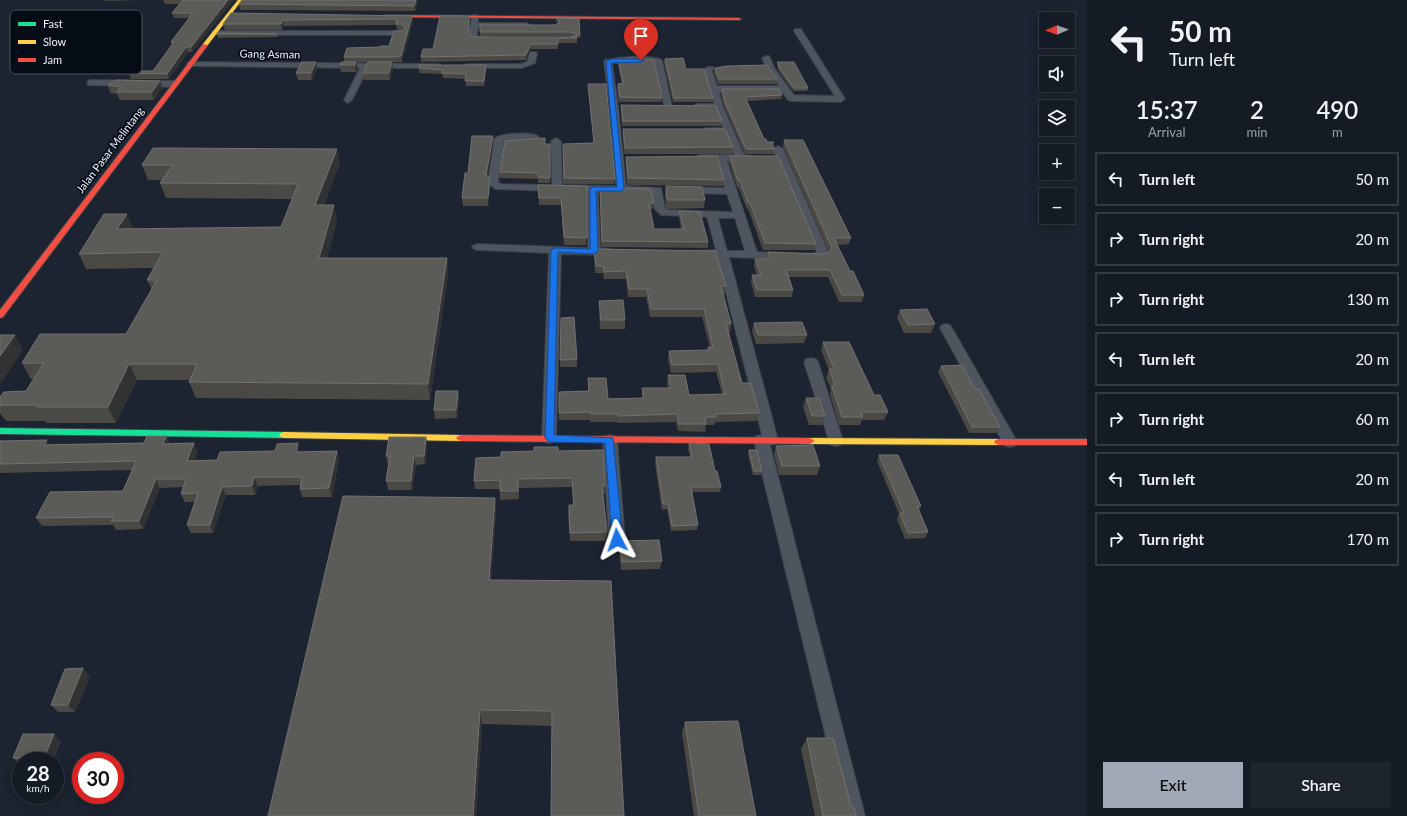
<!DOCTYPE html>
<html lang="en">
<head>
<meta charset="utf-8">
<style>
	:root { --surface:#151b25; --page:#1e242d; --text:#f1f3f6; --muted:#9da1a7; --line:#343942; --accent:#a1a9b6 }
	body { margin:0; font-family:Lato,sans-serif; background:var(--page); color:var(--text); height:100vh; display:flex; flex-direction:column; font-size:15px; white-space:nowrap }
	* { box-sizing:border-box; margin:0 }
	p { font-size:13px; color:var(--muted) }
	.icon { flex:none; width:22px; height:22px; fill:none; stroke:currentColor; stroke-width:2; stroke-linecap:round; stroke-linejoin:round }
	.map { position:relative; flex:1; overflow:hidden }
	.panel { display:flex; flex-direction:column; background:var(--surface); width:320px }
	.panel>* { flex:none }
	.guide { background:#151b25; color:var(--text); overflow:hidden }
	.needle { width:26px; rotate:268deg }
	.fabs { position:absolute; left:1039px; top:12px; display:grid; gap:8px }
	.fabs a { display:grid; place-items:center; width:36px; height:36px; border-radius:0px; background:var(--surface); box-shadow:0 2px 10px #0003,0 0 0 1px var(--line); font-size:20px }
	.speed { position:absolute; left:12px; top:752px; display:flex; gap:8px; font-size:20px; font-weight:700; text-align:center }
	.speed>* { display:grid; place-content:center; width:52px; height:52px; border-radius:50%; background:var(--surface); box-shadow:0 2px 10px #0003,0 0 0 1px var(--line); line-height:1 }
	.speed small { font-size:10px; font-weight:400 }
	.speed .limit { border:6px solid #d22; background:#fff; color:#111 }
	.pin { position:absolute; display:grid; place-items:center; width:34px; height:34px; color:#fff; margin:-41px -17px; border-radius:50% 50% 50% 0; rotate:-45deg; box-shadow:0 0 4px #0007 }
	.pin .icon { rotate:45deg }
	.me { position:absolute; width:44px; margin:-22px; rotate:356deg; stroke-linejoin:round; filter:drop-shadow(0 0 3px #0008) }
	.turn { display:flex; align-items:center; gap:14px; height:84px; padding:0 16px; font-size:18px }
	.turn .icon { width:52px; height:52px; stroke-width:2.5 }
	.turn b { display:block; font-size:28px; line-height:34px }
	.eta { display:flex; justify-content:space-evenly; align-items:center; height:68px; text-align:center }
	.eta b { font-size:24px; font-weight:600; line-height:28px }
	.cta { display:flex; gap:8px; margin-top:auto; padding:8px 16px }
	.cta a { flex:1; height:46px; border-radius:0px; background:var(--accent); color:#111; font-size:16px; font-weight:600; line-height:46px; text-align:center }
	.cta a+a { background:var(--page); color:var(--text) }
	ul { padding:0; list-style:none }
	li { display:flex; align-items:center; gap:12px; height:54px; margin:0 8px 6px; padding:0 8px; border:2px solid var(--line); border-radius:0px }
	li div { flex:1 }
	li b { display:block; font-size:15px }
	li em { font-style:normal }
	main { display:flex; flex:1; min-height:0 }
	.map>svg:first-child { display:block }
	.lines { fill:none; stroke-linecap:round; stroke-linejoin:round }
	.street-casing { stroke:#3a3f49; stroke-width:2 }
	.fast-casing { stroke:#3a3f49; stroke-width:2 }
	.slow-casing { stroke:#3a3f49; stroke-width:2 }
	.jam-casing { stroke:#3a3f49; stroke-width:2 }
	.street { fill:#4e555e; fill-rule:evenodd }
	.fast { fill:#16e098; fill-rule:evenodd }
	.slow { fill:#ffcf43; fill-rule:evenodd }
	.jam { fill:#f24e42; fill-rule:evenodd }
	.wall { fill:#4a4943 }
	.shaded-wall { fill:#303233 }
	.building { fill:#5b5b57; stroke:#717271 }
	.route { fill:#1a73e8; stroke:#114b97 }
	.labels { text-anchor:middle; stroke-width:3.5; stroke-linejoin:round; paint-order:stroke }
	.far-street-label { font-size:11px; fill:#e9f0fd; stroke:#060c16 }
	.key { fill:#060c16; stroke:#4a505b; stroke-width:1 }
	.key-label { font-size:11px; fill:#e9f0fd }
</style>
</head>
<body>
<main>
<div class="map">
<svg width="1087" height="816" viewBox="0 0 1087 816">
	<rect width="100%" height="100%" fill="#1c2431"/>
	<g class="lines">
		<defs>
			<path id="street" d="M472,15H478V23H526L530,25L526,27H478L477,36L490,37L494,39C488,43 475,42 469,38Z
				M795,29H801L845,99L841,102L791,101L788,100L782,92H719L723,107L744,155L752,156L754,158L749,161H727L757,252L786,253L790,254L792,256L790,258L786,259L729,257L778,440L776,444L770,445L865,816H845L754,440L756,436L762,435L717,257L693,255L691,253L693,251L716,250L707,217L661,215L655,209L652,193L598,192L600,248L616,250L618,252L616,254L612,255L561,254L556,438L554,442L549,443L544,442L542,438L549,253L478,250L474,249L472,247L474,245L478,244L588,248V192L495,189L488,183L494,139C500,133 533,131 539,137L534,140L504,141L498,182L501,184L552,185L551,141L556,138L561,141L562,185L616,186L610,106L604,62L605,60C620,57 647,54 662,60L672,106L668,109L664,106L655,63H612L618,106L626,186L661,188L665,208L668,210L733,212L727,194L683,193L678,190L683,187L725,188L717,161H699L694,158L699,155H734L725,134H706L701,131L706,128H723L716,110H696L692,107L696,104H714L704,70L707,67H713L714,69L712,71L717,86H779L767,69L762,58L766,56H769L775,69L794,95L835,96L794,31ZM718,218H735L745,251H727Z
				M212,31H401L405,33L401,35H212Z
				M530,52H536L537,54L535,63L522,68H467L463,66L467,64H521L527,62Z
				M188,62L438,64L442,66L438,68H368L352,100L348,103L344,100L360,68L191,66H188L187,64Z
				M91,80L175,81L179,84L175,87L88,85L87,83L88,81Z
				M778,146L783,149L829,254L824,258H803L801,256L803,254L817,253L773,149Z
				M946,324L950,325L952,328L1015,438L1017,442L1015,446L1010,447L1005,446L940,328L942,325Z
				M811,358L816,359L818,362L843,441L841,445L836,446L831,445L829,441L804,362L806,359Z
				M610,435L615,436L617,440L625,540L623,545L617,547L611,545L609,540L603,440L605,436Z"/>
			<path id="fast" d="M0,428L284,432L287,433L289,435L287,437L284,438L0,434Z"/>
			<path id="slow" d="M238,0H242L207,46H203V44Z
				M284,432L461,435L464,436L466,438L464,440L461,441L284,438L281,437L279,435L281,433Z
				M809,438L999,439L1002,440L1004,442L1002,444L999,445L809,444L806,443L804,441L806,439Z"/>
			<path id="jam" d="M385,15L739,18L741,19L739,20L387,17H385Z
				M203,44L208,45L3,317L0,318V310Z
				M461,435L809,438L812,439L814,441L812,443L809,444L461,441L458,440L456,438L458,436Z
				M999,439H1087V445H999L996,444L994,442L996,440Z"/>
		</defs>
		<use href="#street" class="street-casing"/>
		<use href="#fast" class="fast-casing"/>
		<use href="#slow" class="slow-casing"/>
		<use href="#jam" class="jam-casing"/>
		<use href="#street" class="street"/>
		<use href="#fast" class="fast"/>
		<use href="#slow" class="slow"/>
		<use href="#jam" class="jam"/>
	</g>
	<path class="wall" d="M105,0H140L105,1Z
		M163,0H234L192,52H188L169,79H131L129,73L153,71L172,45L171,42L189,18H174L172,13L179,4H165Z
		M242,0H418L415,11L240,10L239,4Z
		M231,13L412,16L413,21L402,62H392L393,70L390,80H364L363,73L368,62H356L358,69L356,72H341L340,65L344,62V57L380,47L389,46L402,30H397L396,25L284,26L282,30H225L223,24Z
		M556,18L580,35V38L577,37V43H558V49H531L526,60L421,62V57L433,49L469,34L475,37H571L573,36H480V25H555L558,23L556,22Z
		M217,34H277L278,37L218,38Z
		M618,59L662,98L661,102H619L617,89L618,84H622L618,64Z
		M665,59L686,69L713,98L712,102H673L664,63Z
		M316,62L317,69L312,80H298L296,73Z
		M777,62L808,88L807,91H793L778,70V68L777,65Z
		M486,65V70L484,86H466V79L443,78L442,74L419,73V68Z
		M715,68L777,79L776,84H718L714,73Z
		M160,81L162,88L154,100H120L117,94L110,93L108,85Z
		M588,84L615,179L614,184H563V144L594,143L588,89Z
		M722,89L782,95L781,99L747,101L764,139L775,149L774,154H745L724,106L721,94Z
		M621,105L722,121L721,126H622L621,111Z
		M623,129L733,147L732,154H624L623,136Z
		M493,136V144L488,176L490,186L488,206H463L462,198L468,173Z
		M784,140L851,238L849,244L837,245L850,271L864,295L862,302H839L828,277H789L793,290L792,297H755L751,282L752,275H757L754,266L755,259H767L768,252L824,254L829,252L783,147Z
		M545,144H550V183H538V179L500,178V172Z
		M730,156L816,244L815,250H763L748,209H747L738,187H737L729,162Z
		M626,157L724,180L723,186L627,185L626,163Z
		M340,163L324,205L337,220L327,258H447L448,274L430,400L196,398L189,382L190,380H137L116,423H47L45,421H6L0,413V397L26,391L34,379H31L22,363L126,334L152,290L147,280L154,268L86,269L79,254L134,229L281,227L292,199L166,198L160,183L163,180H148L142,165Z
		M538,185L587,186L586,245H564L561,205H539Z
		M666,186L705,200L704,208L668,209L666,207L665,195Z
		M600,188L654,203L653,209H650L654,229H681L679,217V211L708,242V248L601,247Z
		M594,249L726,286L725,294H723L731,324L730,332H728L742,383L759,413L757,421L715,422L714,425H706L705,432L678,431L676,422L618,423L617,422H590V420H559V392L588,391V378L608,399L642,398V388H668L667,383L668,375L689,395L722,394L716,372L671,373L668,359L669,351H708V347H710L702,317H650L646,297H628L626,279H604L603,273H595L594,256Z
		M599,301L625,320V329H600L599,309Z
		M900,310L935,324L931,333H904L897,318Z
		M561,318L577,359V367H560Z
		M754,323L807,335L804,343L756,344L752,331Z
		M823,342L874,395L888,412L884,420H862L860,425H839L830,394L831,390L826,377L829,370L821,350Z
		M941,366L975,389L1000,427L996,433H969L938,372Z
		M458,391L459,399L457,418L435,419L434,410Z
		M806,398L825,416L822,425H809L803,407Z
		M166,436L170,444L194,443L197,452L194,461L217,460L300,452L337,451L339,460L332,497H302L300,489V485L258,486L255,495H226L213,533H191L187,525L195,502H185L181,494L183,487L160,488L143,529L116,530L113,525L42,526L36,518L123,491L132,470L0,473V441L49,444L144,443Z
		M426,437L427,446L425,464L416,465L412,490H388L386,481L388,465L386,456Z
		M689,443L715,471L721,487L720,492H692L698,525L697,530L671,531L667,509L662,510L655,463L656,457H690L688,449Z
		M776,446L820,466L817,475H779L774,454Z
		M749,450L762,471L761,475H753L748,455Z
		M558,451L605,486V494H603L607,532L606,541H570L568,513L569,505H573L572,487L519,488V499L500,500V489H475L474,481L501,457Z
		M879,455L921,506L919,510L928,532L925,538L905,539L897,519L899,514L877,461Z
		M495,498L496,514L491,580L611,581L552,726L482,724L476,816H268Z
		M620,541L662,561L660,569L621,570L619,549Z
		M90,676L75,712H58L51,705Z
		M685,722L756,816H694L682,733Z
		M807,738L851,806L856,816H815L801,749Z
		M61,741L53,761H21V765L13,758Z"/>
	<path class="shaded-wall" d="M228,0H234L192,52L191,47Z
		M416,0H418L415,11L414,6Z
		M412,16L413,21L402,62L401,56Z
		M283,20L284,26L282,30L281,24Z
		M531,44V49L526,60V55Z
		M186,47L188,52L169,79L167,74Z
		M316,62L317,69L312,80L311,73Z
		M356,62L358,69L356,72L355,65Z
		M392,62L393,70L390,80L389,73Z
		M486,65V70L484,86V81Z
		M160,81L162,88L154,100L152,92Z
		M493,136V144L487,183L486,175Z
		M337,149L340,163L318,221L315,205Z
		M490,178V186L488,206V198Z
		M334,205L337,220L323,274L319,258Z
		M127,214L134,229H117Z
		M447,258L448,274L430,400L428,384Z
		M15,335L23,350L0,385V356Z
		M129,364L137,380L116,423L108,407Z
		M458,391L459,399L457,418L456,410Z
		M166,436L170,444H163Z
		M426,437L427,446L425,464L424,456Z
		M47,440L52,449L44,445Z
		M194,443L197,452L191,469L187,461Z
		M298,443L300,452H296Z
		M337,451L339,460L332,497L329,488Z
		M414,456L416,465L412,490L411,481Z
		M254,477L258,486L255,495L252,486Z
		M156,479L160,488L143,529L139,521Z
		M222,487L226,495L213,533L210,525Z
		M495,498L496,514L490,596L489,580Z
		M83,668L90,676L75,712L68,705Z
		M480,710L482,724L476,816H473Z
		M54,734L61,741L53,761H48L44,758Z"/>
	<path class="building" d="M183,0H228L191,47H186L167,74L129,73L132,71H153L174,42H171L193,13H172Z
		M242,0H416L414,6L239,4Z
		M231,13L412,16L401,56L394,57H344L347,48L380,47L381,46H389L394,31H401L406,28L401,24H396L397,19L283,20L281,24H223Z
		M440,16H469V34L475,37H571L577,35V38H558V44H531L526,55L421,57L423,49H433Z
		M556,18L579,19L580,35L571,32H480V25H555L560,22Z
		M218,33L277,34H217Z
		M683,58L686,69H704L713,98H674L665,59Z
		M618,59L654,60L662,98L620,97L618,84L623,83Z
		M302,62H316L311,73H296Z
		M341,62H356L355,65H340Z
		M368,62H392L389,73H363Z
		M777,62H794L808,88H794L778,66H780Z
		M419,65H486L484,81H465L466,74L442,73L443,70L419,68Z
		M767,65L777,79H719L715,68L727,66Z
		M116,80L160,81L152,92H117L121,87L108,85Z
		M588,84H606L615,179L564,178L563,144L594,143Z
		M722,89H779L782,95L745,97L764,139H766L767,142H774L772,144L775,149H746L725,102Z
		M621,105L716,106L722,121H623Z
		M623,129H725L733,147L625,148Z
		M472,136H493L486,175L490,178L488,198H462L465,173H468Z
		M545,138V144H550V178L538,177V173L500,172L505,141Z
		M784,140H803L851,238H834L850,271H853L864,295H842L830,270H786L793,290H757L752,275H761L755,259H770L768,252L824,254L829,252L832,248Z
		M153,148L337,149L315,205H334L319,258H447L428,384L189,382L197,364H129L108,407H37L38,405H0V397L4,392L26,391L44,363H22L40,334H126L157,280H147L163,252L79,254L104,214H127L117,229L281,227L298,184L160,183L173,165H142Z
		M717,156L724,180L628,178L626,157Z
		M730,156H778L816,244L765,243L750,203H748L740,181H738Z
		M538,185L587,186V238L564,237L561,198H539Z
		M666,186L702,187L705,200H669L667,199Z
		M600,188L651,189L654,203H649L654,229H684L679,211L700,212L708,242L602,241Z
		M594,249L715,251L726,286H721L731,324H726L742,383H751L759,413L715,414L716,417H705L706,424H679L677,414L618,416V414H591V412L559,413V392L589,391L588,378H606L608,399L644,398L642,388H671L668,375H685L689,395L725,394L718,364L672,365L669,351L709,350L708,347H713L704,309H651L647,289H629L626,271L604,272L603,266H596Z
		M623,300L625,320H601L599,301Z
		M927,309L935,324L908,325L900,310Z
		M574,317L577,359L560,360L561,318Z
		M802,322L807,335H758L754,323Z
		M0,335H15L0,356Z
		M823,342H849L874,395H880L888,412H861L863,417H842L832,386L835,385L829,369H834Z
		M962,365L975,389H979L1000,427H972L941,366Z
		M436,391H458L456,410H434Z
		M806,398H819L825,416H812Z
		M147,436H166L163,444L194,443L187,461L217,460L220,452L275,451L277,444L298,443L296,452L337,451L329,488L300,489L302,477H254L252,486L222,487L210,525H187L198,493L181,494L186,479H156L139,521H111L113,517L36,518L50,492L123,491L136,461L0,464V441L47,440L44,445L144,443Z
		M389,437H426L424,456H414L411,481H386L390,456H386Z
		M689,443L709,444L715,471H717L721,487H691L698,525L672,526L668,504H663L656,457H692Z
		M813,445L820,466H782L776,446Z
		M534,447H558V451L603,450L605,486H602L607,532L570,533L569,505H574L572,478L518,479V491H500V480L474,481L476,458L501,457V452L534,451Z
		M749,450H757L762,471H754Z
		M879,455H898L921,506H917L928,532L908,533L900,513H904Z
		M343,496L495,498L489,580L611,581L624,816H551L552,711L480,710L473,816H268Z
		M659,540L662,561L622,562L620,541Z
		M83,668L68,705H51L65,669Z
		M738,721L756,816H699L685,722Z
		M23,734H54L44,758H13Z
		M807,738H833L851,806L854,808L856,816H823Z"/>
	<path class="route" d="M612,59H641L644,60L641,62L611,63L624,189L621,191H596L598,251L594,254L558,252L554,435L613,438L623,540L621,543L617,545L614,543L612,540L605,443L549,442L545,438L551,250L555,248L590,249V189L593,187H617L606,62Z"/>
	<g class="labels">
		<g class="far-street-label">
			<text transform="translate(270 54) rotate(1)" y="4">Gang Asman</text>
			<text transform="translate(110 150) rotate(-53)" y="4">Jalan Pasar Melintang</text>
		</g>
	</g>
	<rect x="10" y="10" width="132" height="64" rx="6" class="key"/>
	<rect x="18" y="22" width="18" height="4" fill="#16e098"/>
	<rect x="18" y="40" width="18" height="4" fill="#ffcf43"/>
	<rect x="18" y="58" width="18" height="4" fill="#f24e42"/>
	<g class="key-label">
		<text x="43" y="28">Fast</text>
		<text x="43" y="46">Slow</text>
		<text x="43" y="64">Jam</text>
	</g>
</svg>
<div class="fabs">
<a><svg class="needle" viewBox="-14 -14 28 28"><path d="M0-13l5 13h-10z" fill="#e53935"/><path d="M0 13l5-13h-10z" fill="#9da1a7"/></svg></a>
<a><svg class="icon" aria-label="sound" viewBox="0 0 24 24"><path d="M4 9h4l5-4v14l-5-4H4zM17 9q2 3 0 6"/></svg></a>
<a><svg class="icon" aria-label="layers" viewBox="0 0 24 24"><path d="M12 4l9 5-9 5-9-5zM3 14l9 5 9-5"/></svg></a>
<a>+</a>
<a>−</a>
</div>
<div class="speed"><div>28<small>km/h</small></div><div class="limit">30</div></div>
<div class="pin" style="left:641px;top:60px;background:#d93025"><svg class="icon" aria-label="arrive" viewBox="0 0 24 24"><path d="M6 21V4h12l-3 4 3 4H6"/></svg></div>
<svg class="me" style="left:617px;top:540px" viewBox="-20 -20 40 40"><path d="M0-17L14 15 0 8-14 15z" fill="#1a73e8" stroke="#fff" stroke-width="4"/></svg>
</div>
<section class="panel">
<div class="guide">
<div class="turn"><svg class="icon" aria-label="left" viewBox="0 0 24 24"><path d="M17 20v-9H6M10 6l-5 5 5 5"/></svg><div><b>50 m</b>Turn left</div></div>
</div>
<div class="eta">
<div><b>15:37</b><p>Arrival</p></div>
<div><b>2</b><p>min</p></div>
<div><b>490</b><p>m</p></div>
</div>
<ul>
<li><svg class="icon" aria-label="left" viewBox="0 0 24 24"><path d="M17 20v-9H6M10 6l-5 5 5 5"/></svg><div><b>Turn left</b></div><em>50 m</em></li>
<li><svg class="icon" aria-label="right" viewBox="0 0 24 24"><path d="M7 20v-9h11M14 6l5 5-5 5"/></svg><div><b>Turn right</b></div><em>20 m</em></li>
<li><svg class="icon" aria-label="right" viewBox="0 0 24 24"><path d="M7 20v-9h11M14 6l5 5-5 5"/></svg><div><b>Turn right</b></div><em>130 m</em></li>
<li><svg class="icon" aria-label="left" viewBox="0 0 24 24"><path d="M17 20v-9H6M10 6l-5 5 5 5"/></svg><div><b>Turn left</b></div><em>20 m</em></li>
<li><svg class="icon" aria-label="right" viewBox="0 0 24 24"><path d="M7 20v-9h11M14 6l5 5-5 5"/></svg><div><b>Turn right</b></div><em>60 m</em></li>
<li><svg class="icon" aria-label="left" viewBox="0 0 24 24"><path d="M17 20v-9H6M10 6l-5 5 5 5"/></svg><div><b>Turn left</b></div><em>20 m</em></li>
<li><svg class="icon" aria-label="right" viewBox="0 0 24 24"><path d="M7 20v-9h11M14 6l5 5-5 5"/></svg><div><b>Turn right</b></div><em>170 m</em></li>
</ul>
<div class="cta"><a>Exit</a><a>Share</a></div>
</section>
</main>
</body>
</html>
